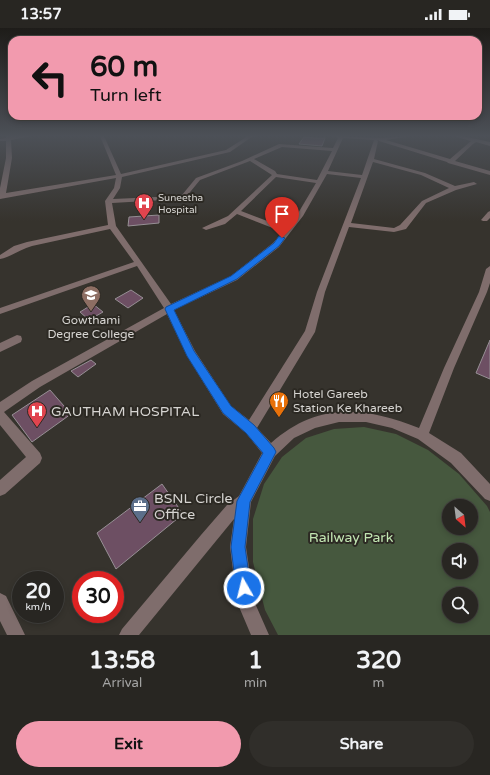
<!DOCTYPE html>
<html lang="en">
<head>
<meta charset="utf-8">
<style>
	:root { --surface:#282622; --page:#302e2a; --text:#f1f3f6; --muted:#a5a5a5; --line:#444340; --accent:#f29aae }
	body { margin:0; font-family:"Varela Round",sans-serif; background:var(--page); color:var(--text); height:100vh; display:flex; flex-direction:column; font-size:15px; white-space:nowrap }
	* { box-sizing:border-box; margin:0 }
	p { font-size:13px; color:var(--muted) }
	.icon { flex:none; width:22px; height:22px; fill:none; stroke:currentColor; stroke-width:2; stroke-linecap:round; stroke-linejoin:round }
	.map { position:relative; height:607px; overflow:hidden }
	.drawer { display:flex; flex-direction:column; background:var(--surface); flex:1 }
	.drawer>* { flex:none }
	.top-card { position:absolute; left:8px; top:8px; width:474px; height:84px; border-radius:12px; box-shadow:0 2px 6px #0003,0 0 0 1px var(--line); background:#f29aae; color:#111; overflow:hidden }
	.needle { width:26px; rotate:152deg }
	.controls { position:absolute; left:442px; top:471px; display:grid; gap:8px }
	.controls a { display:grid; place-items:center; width:36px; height:36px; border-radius:50%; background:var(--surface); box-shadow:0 2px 6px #0003,0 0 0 1px var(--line); font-size:20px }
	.speed { position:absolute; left:12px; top:543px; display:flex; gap:8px; font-size:20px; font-weight:700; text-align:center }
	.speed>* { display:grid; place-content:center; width:52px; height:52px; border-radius:50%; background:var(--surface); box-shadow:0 2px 6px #0003,0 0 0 1px var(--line); line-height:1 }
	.speed small { font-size:10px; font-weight:400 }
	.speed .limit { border:6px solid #d22; background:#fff; color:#111 }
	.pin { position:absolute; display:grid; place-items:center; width:34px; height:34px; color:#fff; margin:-41px -17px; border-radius:50% 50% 50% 0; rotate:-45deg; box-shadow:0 0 4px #0007 }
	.pin .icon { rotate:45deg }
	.me { position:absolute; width:44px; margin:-22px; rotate:352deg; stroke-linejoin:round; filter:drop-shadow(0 0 3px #0008) }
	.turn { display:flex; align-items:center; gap:14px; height:84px; padding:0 16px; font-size:18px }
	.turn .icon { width:52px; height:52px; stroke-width:2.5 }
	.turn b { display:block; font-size:28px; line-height:34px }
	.eta { display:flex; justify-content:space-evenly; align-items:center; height:68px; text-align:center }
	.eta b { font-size:24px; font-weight:800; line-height:28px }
	.button { display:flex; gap:8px; margin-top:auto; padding:8px 16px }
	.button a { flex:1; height:46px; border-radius:24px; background:var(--accent); color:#111; font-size:16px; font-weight:800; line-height:46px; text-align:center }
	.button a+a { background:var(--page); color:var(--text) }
	.status { display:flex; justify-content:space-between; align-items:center; height:28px; padding:0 20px; background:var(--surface); direction:ltr }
	.status svg { height:11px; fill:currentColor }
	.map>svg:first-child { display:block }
	.green { fill:#46583e; fill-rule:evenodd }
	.building { fill:#6d4f63; stroke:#979095 }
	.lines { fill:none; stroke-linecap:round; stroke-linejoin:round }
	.minor { fill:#7f6d6c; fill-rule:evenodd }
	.route { fill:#1a73e8; stroke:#114b97 }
	.labels { text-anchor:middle; stroke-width:4; stroke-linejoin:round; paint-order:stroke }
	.far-poi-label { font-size:10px; fill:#d6d4d1; stroke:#2c2923; text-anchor:start }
	.poi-label { font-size:12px; fill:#d6d4d1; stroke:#2c2923 }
	.near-poi-label { font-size:14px; fill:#d6d4d1; stroke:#2c2923; text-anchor:start }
	.near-park-label { font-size:14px; fill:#c2e6b2; stroke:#2c2923 }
</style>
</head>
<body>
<div class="status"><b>13:57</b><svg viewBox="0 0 49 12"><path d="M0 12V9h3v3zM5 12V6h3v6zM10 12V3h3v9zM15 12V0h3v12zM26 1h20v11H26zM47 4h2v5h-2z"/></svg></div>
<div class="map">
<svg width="490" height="607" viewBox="0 0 490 607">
	<rect width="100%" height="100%" fill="#36332d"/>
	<path class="green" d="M364,399L396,406L428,422L459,446L487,478L490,484V607H278L265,582L253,534V491L264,456L282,429L306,410L334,401ZM449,478H471V500H449ZM449,522H471V544H449ZM449,566H471V588H449Z"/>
	<path class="building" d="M304,109L315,110H325L322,118L299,116Z
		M159,187V195L128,198L129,189Z
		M131,262L143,270L128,280L115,271Z
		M93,276L103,284L89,292L80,284Z
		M490,312V351L476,345Z
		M91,332L96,336L78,349L71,343Z
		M50,362L71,386L32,414L12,387Z
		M162,456L183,486L116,541L97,505Z"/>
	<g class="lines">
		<path class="minor" d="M6,108H32L11,112L12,130L6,165L116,147L100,108H104L121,146L226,122L248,108H253L230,124L122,149L120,160L113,171L178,168L182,167L196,150L242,133L279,116L333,120L338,110L333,108L381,110L410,108L386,112L450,131L471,113L453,108H462L490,114V118L476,114L473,116L455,133L490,143V147L448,135L447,134L379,113L378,112H377L378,113L374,131L425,145L455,158L474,154L477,156L456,162L426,175L406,201L394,204L349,199L325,264L315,304L257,400L271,415C317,374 364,378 419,400L444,340L479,264L486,241L490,238V255L487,264L454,340L429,405L461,425L490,456V473L485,471L451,435L418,411L392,400L366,394H339L315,400L294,410L275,428L251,474L246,519L254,573L269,607H251L237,574L230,519L234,491L139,607H119L122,601L201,507L227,477L239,468L262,425L246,405L223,386L187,328L167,286L40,359L4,384L40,425L42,430L40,435L5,466L0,468V452L26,429L0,397V374L32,353L164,280L137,238L0,286V280L134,234L110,201L32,218C21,221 11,229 0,231V227L14,218L27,214L108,197L105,173L114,160L116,150L0,171V160L6,130V113H0V111L6,110ZM343,110L374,112L362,147L328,143ZM282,119L332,123L317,152L277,146L275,143L254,131ZM250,133L272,147L228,188L202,200L206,202L225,196L237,186L283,204L273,215L231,248L171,276L116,198L112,175L181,171L186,169L200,152ZM373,134L421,147L449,160L422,173L400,197L394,200L351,195ZM327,146L361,150L317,264L305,303L249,392L231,378L195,323L174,282L237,252L279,219L303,188ZM276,149L316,155L297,187L286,200L241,183Z
			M490,183V190L487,193H483L481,192L488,184Z
			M17,307L21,308L22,311L21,314L0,324V315Z
			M0,565L6,568L25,607H7L0,593Z"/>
	</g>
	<linearGradient id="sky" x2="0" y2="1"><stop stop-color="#1e1c19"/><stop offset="0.56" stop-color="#4c5057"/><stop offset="1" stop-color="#4c5057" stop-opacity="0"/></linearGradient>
	<rect width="490" height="193" fill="url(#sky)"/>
	<path class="route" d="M279,208L285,210L279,218L237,251L174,282L194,323L231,378L254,397L274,420L276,424L250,474L245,519L251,560L249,565L244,568L238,565L236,560L231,519L237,473L263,425L246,405L223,385L187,328L165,281L166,279L231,248L274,215Z"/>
	<defs>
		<symbol id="hospital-pin" viewBox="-11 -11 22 30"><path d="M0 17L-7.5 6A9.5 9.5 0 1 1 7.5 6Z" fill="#e0444e" stroke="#2c2923"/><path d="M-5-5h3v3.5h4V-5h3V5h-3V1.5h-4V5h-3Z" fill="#fff"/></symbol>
		<symbol id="university-pin" viewBox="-11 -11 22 30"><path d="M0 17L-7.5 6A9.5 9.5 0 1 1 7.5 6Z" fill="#8d6e63" stroke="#2c2923"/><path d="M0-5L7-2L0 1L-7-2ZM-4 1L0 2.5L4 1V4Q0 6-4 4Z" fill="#fff"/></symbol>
		<symbol id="restaurant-pin" viewBox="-11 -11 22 30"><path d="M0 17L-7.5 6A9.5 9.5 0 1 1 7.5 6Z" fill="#e8710a" stroke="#2c2923"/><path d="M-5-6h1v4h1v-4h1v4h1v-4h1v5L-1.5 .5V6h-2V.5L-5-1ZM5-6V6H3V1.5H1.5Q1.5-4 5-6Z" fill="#fff"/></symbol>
		<symbol id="office-pin" viewBox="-11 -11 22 30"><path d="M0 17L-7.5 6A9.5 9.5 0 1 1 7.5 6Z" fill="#5c6f8a" stroke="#2c2923"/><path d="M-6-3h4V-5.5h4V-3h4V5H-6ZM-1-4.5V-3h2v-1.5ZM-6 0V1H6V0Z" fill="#fff"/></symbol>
	</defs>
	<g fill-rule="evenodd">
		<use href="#hospital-pin" x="133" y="164" width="22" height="30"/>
		<use href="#university-pin" x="80" y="256" width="22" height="30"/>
		<use href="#restaurant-pin" x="268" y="362" width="22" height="30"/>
		<use href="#hospital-pin" x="26" y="372" width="22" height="30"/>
		<use href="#office-pin" x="129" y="467" width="22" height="30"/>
	</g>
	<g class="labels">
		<g class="far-poi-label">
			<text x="158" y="173">Suneetha<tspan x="158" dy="12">Hospital</tspan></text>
		</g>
		<g class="poi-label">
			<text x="91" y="296">Gowthami<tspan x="91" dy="14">Degree College</tspan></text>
			<text x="293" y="370" text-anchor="start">Hotel Gareeb<tspan x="293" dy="14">Station Ke Khareeb</tspan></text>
		</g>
		<g class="near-poi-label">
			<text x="51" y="388">GAUTHAM HOSPITAL</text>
			<text x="154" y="475">BSNL Circle<tspan x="154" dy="16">Office</tspan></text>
		</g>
		<g class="near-park-label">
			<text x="351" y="514">Railway Park</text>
		</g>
	</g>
</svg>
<div class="controls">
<a><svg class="needle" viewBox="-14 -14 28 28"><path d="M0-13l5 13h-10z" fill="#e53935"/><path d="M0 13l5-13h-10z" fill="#a5a5a5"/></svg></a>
<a><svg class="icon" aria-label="sound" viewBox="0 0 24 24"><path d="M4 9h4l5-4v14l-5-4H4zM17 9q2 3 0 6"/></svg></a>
<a><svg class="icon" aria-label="search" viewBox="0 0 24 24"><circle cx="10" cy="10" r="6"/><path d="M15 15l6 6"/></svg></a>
</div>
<div class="speed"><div>20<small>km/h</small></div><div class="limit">30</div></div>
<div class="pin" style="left:282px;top:210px;background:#d93025"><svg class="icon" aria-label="arrive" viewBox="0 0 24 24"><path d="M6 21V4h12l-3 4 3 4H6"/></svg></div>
<svg class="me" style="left:244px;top:560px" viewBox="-20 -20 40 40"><circle r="17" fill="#1a73e8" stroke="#fff" stroke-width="3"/><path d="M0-11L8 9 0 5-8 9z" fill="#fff"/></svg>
<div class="top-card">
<div class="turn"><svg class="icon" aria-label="left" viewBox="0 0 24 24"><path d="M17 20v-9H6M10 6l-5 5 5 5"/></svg><div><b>60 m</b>Turn left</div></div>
</div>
</div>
<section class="drawer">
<div class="eta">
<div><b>13:58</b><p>Arrival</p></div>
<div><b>1</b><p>min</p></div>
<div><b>320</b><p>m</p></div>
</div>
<div class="button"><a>Exit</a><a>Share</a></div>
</section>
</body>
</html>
